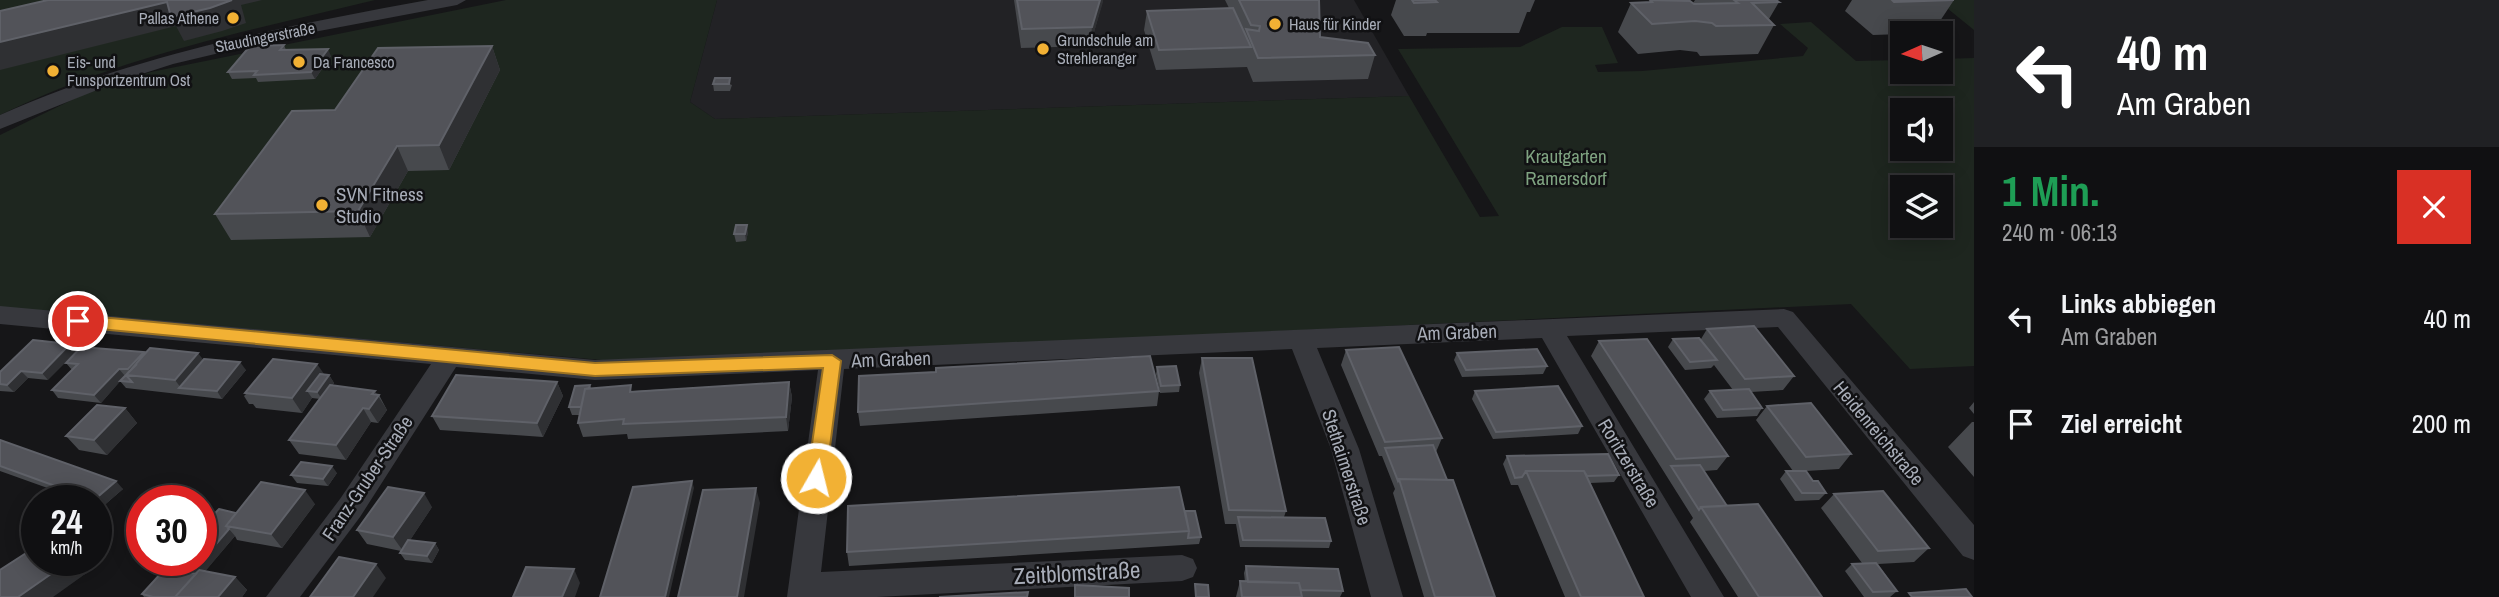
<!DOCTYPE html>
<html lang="de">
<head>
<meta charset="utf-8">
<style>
	:root { --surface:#101012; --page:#19191b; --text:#f1f3f6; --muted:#9c9d9f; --line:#303032 }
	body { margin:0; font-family:"Archivo Narrow",sans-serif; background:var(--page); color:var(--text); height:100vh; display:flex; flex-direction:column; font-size:26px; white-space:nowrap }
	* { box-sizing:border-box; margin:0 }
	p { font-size:23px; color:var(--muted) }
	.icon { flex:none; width:38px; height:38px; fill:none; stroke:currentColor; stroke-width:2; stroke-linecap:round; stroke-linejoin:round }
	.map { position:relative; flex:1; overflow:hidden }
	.details { display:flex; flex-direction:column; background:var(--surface); width:525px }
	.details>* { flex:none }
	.top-card { background:#202124; color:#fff; overflow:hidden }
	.needle { width:46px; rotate:267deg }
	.tools { position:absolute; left:1890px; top:21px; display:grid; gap:14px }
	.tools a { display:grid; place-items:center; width:63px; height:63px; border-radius:0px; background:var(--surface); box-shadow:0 4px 18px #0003,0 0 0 2px var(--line); font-size:35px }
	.speed { position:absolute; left:21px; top:485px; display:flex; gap:14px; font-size:35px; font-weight:700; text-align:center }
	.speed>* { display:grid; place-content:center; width:91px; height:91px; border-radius:50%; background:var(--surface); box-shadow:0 4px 18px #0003,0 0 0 2px var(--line); line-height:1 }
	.speed small { font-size:18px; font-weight:400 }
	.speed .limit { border:10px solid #d22; background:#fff; color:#111 }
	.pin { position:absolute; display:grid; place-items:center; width:60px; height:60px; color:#fff; margin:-30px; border:4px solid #fff; border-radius:50%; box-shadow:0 2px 7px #0007 }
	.me { position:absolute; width:77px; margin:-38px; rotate:8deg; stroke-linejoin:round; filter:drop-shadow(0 0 5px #0008) }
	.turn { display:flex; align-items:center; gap:24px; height:147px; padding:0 28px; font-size:32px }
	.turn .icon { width:91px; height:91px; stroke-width:2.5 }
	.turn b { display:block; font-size:49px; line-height:60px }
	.round { display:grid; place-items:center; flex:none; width:74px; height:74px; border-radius:0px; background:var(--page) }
	.headline { display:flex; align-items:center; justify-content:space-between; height:119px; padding:0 28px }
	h1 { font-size:42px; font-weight:800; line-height:52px; color:#1e9e55 }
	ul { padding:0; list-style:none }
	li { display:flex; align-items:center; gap:21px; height:105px; padding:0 28px }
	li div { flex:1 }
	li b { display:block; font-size:26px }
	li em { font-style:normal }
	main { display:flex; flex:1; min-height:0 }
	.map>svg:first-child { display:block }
	.built { fill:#222225 }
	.green { fill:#1e261f; fill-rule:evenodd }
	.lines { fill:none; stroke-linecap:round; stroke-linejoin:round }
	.minor { fill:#37383d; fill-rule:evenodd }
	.wall { fill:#47494d }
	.shaded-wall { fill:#2f3033 }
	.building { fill:#525359; stroke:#5f6168; stroke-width:2 }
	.route { fill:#f2b134; stroke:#9d7322; stroke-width:2 }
	.poi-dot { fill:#f2b134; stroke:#111113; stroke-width:2.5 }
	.labels { text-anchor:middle; stroke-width:5; stroke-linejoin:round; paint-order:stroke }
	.far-poi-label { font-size:16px; fill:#a8adb8; stroke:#111113; text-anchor:start }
	.far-street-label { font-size:16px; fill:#a8adb8; stroke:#111113 }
	.park-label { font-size:19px; fill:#7fa381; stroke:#111113 }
	.poi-label { font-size:19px; fill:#a8adb8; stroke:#111113; text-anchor:start }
	.street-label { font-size:19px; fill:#a8adb8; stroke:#111113 }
	.near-street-label { font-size:23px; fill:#a8adb8; stroke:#111113 }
</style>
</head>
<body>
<main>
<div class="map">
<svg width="1974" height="597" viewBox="0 0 1974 597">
	<rect width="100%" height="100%" fill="#161618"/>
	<path class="built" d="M717,0H1354L1409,96L715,119L690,102Z"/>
	<path class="green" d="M0,0H375C247,31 119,57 0,115Z
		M506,0H717L690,102L715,119L1409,96L1480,217L1499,216L1398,49L1520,47L1562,27H1602L1618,63L1595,65L1598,72L1642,71L1803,56L1808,48L1780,24L1811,22L1856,61L1902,60V72H1941V59L1974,58V366L1910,369L1851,304L798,354L602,360L0,307V135L90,91L151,72ZM1902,110H1941V149H1902ZM1902,187H1941V226H1902Z
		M1937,0H1974V30Z"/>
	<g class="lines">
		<path class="minor" d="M428,0H466L457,5L282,38L173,64L117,82L0,129V115C137,54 281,27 428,0Z
			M0,306L595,360L1784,309L1793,312L1974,525V560L1963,556L1778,327L1567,336L1724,597H1691L1542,338L1317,348L1359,449L1403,597H1371L1331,449L1292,349L844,369L821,572L1182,555L1193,559L1197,568L1193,577L1182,581L877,597H787L818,370L595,380L456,367L360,517L300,597H266L340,499L431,364L0,324Z"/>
	</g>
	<path class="wall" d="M1014,0H1103L1090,46L1021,48Z
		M1225,0H1319L1320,37L1375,55L1368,79L1253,82L1247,67L1156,70L1144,30L1147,11L1229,8Z
		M1396,0H1535L1530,12H1527L1519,33H1427L1426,36H1404L1391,15Z
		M1650,0L1693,3L1695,0H1776L1779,2L1769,19L1774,25L1758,54L1700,56L1697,52L1680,50L1638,54L1618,32L1631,3L1649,2Z
		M1852,0H1954L1932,33L1873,35L1845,11Z
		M284,45L286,50L331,56L315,79L258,82L256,78L232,79L228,72Z
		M492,46L500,70L449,170L408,171L370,237L231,240L215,214L335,110Z
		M715,78L732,85L730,91H714L713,84Z
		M748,232L746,241L736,242L734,234Z
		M1707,329L1794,376L1783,390L1751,392L1762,408L1757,416L1717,418L1704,399L1710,391L1733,390L1714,365L1711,368L1685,370L1668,347L1673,339H1701Z
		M33,340L48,380L28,378L14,392L0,391V372Z
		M1599,341L1728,456L1717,470L1704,471L1727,506L1822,597H1738L1690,522L1693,518L1591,356Z
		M1346,350L1442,438L1436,452L1495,597H1424L1393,493L1395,489L1382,456H1379L1341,365Z
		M144,352L145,354L203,360L246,370L222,399L126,388L120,381L101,403L58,398L52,390L72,370L66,363Z
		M1457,353L1547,366L1543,374L1462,377L1454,360Z
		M1202,358L1286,511L1284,517L1331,541L1329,548L1240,547L1236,524H1225L1199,373Z
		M1157,367L1180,385L1179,392L1160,393L1156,374Z
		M936,372L1159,391L1157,406L860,426L858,412Z
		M324,374L329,375L334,383L332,386L379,395L387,410L378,423L371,422L346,460L299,454L289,440L320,399L312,398L302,413L256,408L253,404H249L244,396L246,394Z
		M557,382L563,396L543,437L440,430L432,416Z
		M789,382L792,397L788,431L628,439L627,434L583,437L578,423L579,415H572L569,407L590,385L591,388L633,391Z
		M1475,391L1582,426L1578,434L1493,439L1472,399Z
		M1974,402V414L1969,408Z
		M1767,406L1851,454L1839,469L1806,471L1813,481L1826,493L1819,500L1795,501L1780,479L1786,471H1793L1756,420Z
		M125,408L137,423L107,455L79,450L66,436Z
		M1972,422H1974V477L1948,447Z
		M0,440L123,489L101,508L96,506V500H81L0,471Z
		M1507,456L1619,475L1614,482L1590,483L1644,597H1565L1518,485H1511L1503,464Z
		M337,473L328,486L297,483L291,475Z
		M1834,494L1929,548L1914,562L1878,564L1897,591L1890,597H1864L1845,571L1852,564L1862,563L1821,508Z
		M315,504L282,548L237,540L235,536L205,571L235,577L247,590L242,597H144L142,594L236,513Z
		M432,507L410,540L435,543L439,550L432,563L405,560L400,553L401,551L367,544L357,530Z
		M1185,511L1201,537L1199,544L849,566L847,552Z
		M1246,566L1343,591L1340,597H1236L1240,581L1245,582L1244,573Z"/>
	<path class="shaded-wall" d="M232,0H262L241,5L246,23L222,31L184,41L176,26L0,70V42L167,2Z
		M1100,0H1103V2L1090,46L1092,27Z
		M492,46L500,70L449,170L439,145Z
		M328,49L331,56L315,79L311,72Z
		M397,146L408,171L370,237L358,211Z
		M747,225L748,232L746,241L745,234Z
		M70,344L77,351L48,380L42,373Z
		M144,352L150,360L133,376L128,369Z
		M198,353L209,367L181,388L175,380Z
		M240,362L246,370L222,399L217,391Z
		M317,364L327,378L307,391L312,398L302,413L292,398Z
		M119,369L125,376L101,403L94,395Z
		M21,371L28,378L14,392L7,385Z
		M329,375L334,383L322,399L317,392Z
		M557,382L563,396L543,437L537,423Z
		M789,382L792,397L788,431L786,417Z
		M375,391L387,410L378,423L369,409L372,394Z
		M125,408L137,423L107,455L94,440Z
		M363,408L371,422L346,460L336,445Z
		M332,466L337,473L328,486L323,479Z
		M116,481L123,489L101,508L96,503V500H94Z
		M692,481L694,488L669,597H665Z
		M756,488L760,503L744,597H737Z
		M305,490L315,504L282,548L271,534Z
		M424,493L432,507L403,551L393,537Z
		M229,529L235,536L198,580L191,573Z
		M435,543L439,550L432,563L427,556Z
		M71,560H88L95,567L53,597H18Z
		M376,564L386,578L373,597H353Z
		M574,569L580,583L575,597H562Z
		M235,577L247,590L242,597H218Z"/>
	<path class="building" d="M48,0H232L210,8L171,17L167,2L0,42V11Z
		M1017,0H1100L1092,27L1022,29Z
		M1239,0H1319L1320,37L1368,43L1375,55L1258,58L1246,29L1259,31L1260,26L1251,25Z
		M1412,0H1435L1437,2L1414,3Z
		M1650,0L1690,1L1694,4L1738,3L1734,0H1776L1779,2L1752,3L1774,25L1716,26L1712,23L1695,21L1652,24L1631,3L1652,2Z
		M1892,0H1954L1894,2Z
		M1233,8L1251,47L1159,50L1147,11Z
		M284,45L280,50L328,49L311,72L254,75L257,71L228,72L250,46Z
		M492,46L439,145L397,146L358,211L215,214L292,111L335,110L378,48Z
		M715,78H730L729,84H713Z
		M736,225H747L745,234H734Z
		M1754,326L1794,376L1745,379L1707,329Z
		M1699,338L1717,360L1690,362L1673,339Z
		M1647,339L1728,456L1676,459L1599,341Z
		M33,340L70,344L42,373L21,371L7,385L0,384V372Z
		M81,347L144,352L128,369H119L94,395L52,390L78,364L66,363Z
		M1399,347L1442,438L1385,442L1346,350Z
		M150,348L198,353L175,380L126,375Z
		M1537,349L1547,366L1466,370L1457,353Z
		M1150,356L1159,391L858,412L859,376L936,372V368Z
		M1202,358H1252L1286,511L1229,510Z
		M204,359L240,362L217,391L179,388Z
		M273,359L317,364L292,398L245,393Z
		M137,364L126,375L132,382L120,381Z
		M1176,366L1180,385L1161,386L1157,367Z
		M320,374L329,375L317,392L307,391Z
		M456,375L557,382L537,423L432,416Z
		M789,382L786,417L623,424L624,419L578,423L585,389L631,385L630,392Z
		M330,385L375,391L372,394L379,395L369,409L363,408L336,445L289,440Z
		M590,385L589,388L585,389L581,407H569L575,386Z
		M1558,386L1582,426L1496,432L1475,391Z
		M1749,389L1762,408L1723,410L1710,391Z
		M1811,403L1851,454L1806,457L1767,406Z
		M97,405L125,408L94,440L66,436Z
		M0,440L116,481L94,500L0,466Z
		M1433,445L1447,480L1399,479L1398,481L1385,448Z
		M1608,454L1619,475L1587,476L1584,471H1526L1522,477L1515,478L1507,456Z
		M301,462L332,466L323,479L291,475Z
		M1700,465L1727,506L1701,507L1699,510L1671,466Z
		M1526,471H1584L1644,597H1581Z
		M1786,471H1806L1813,481H1818L1826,493H1802Z
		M1399,479L1453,480L1495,597H1435Z
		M692,481L665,597H600L633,487Z
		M261,482L305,490L271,534L226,526Z
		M388,487L424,493L393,537L357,530Z
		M1179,487L1189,531L847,552L848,506Z
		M756,488L737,597H678L703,490Z
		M1883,491L1929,548L1878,551L1834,494Z
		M1758,504L1822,597H1759L1701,507Z
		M219,509L236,513L226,526L229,529L191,573L196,574L175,597H153L142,594L173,560H201V528Z
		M1185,511H1195L1201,537L1188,538L1189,531Z
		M1238,517L1325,518L1331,541L1243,540Z
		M408,540L435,543L427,556L400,553Z
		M37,546V560H71L18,597H0V570Z
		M339,557L376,564L353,597H310Z
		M1876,563L1897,591L1873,592L1852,564Z
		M1246,566L1338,569L1343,591L1301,590L1299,583L1248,582Z
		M526,567L574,569L562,597H513Z
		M199,570L235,577L218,597H175Z
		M1240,581L1299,583L1302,597H1242Z
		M1195,584L1208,585L1209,597H1196Z
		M1075,585L1129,588V597H1075Z
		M1966,589L1972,597H1912L1909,593Z
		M1028,592L1027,597H939Z"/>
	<path class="route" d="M78,315L595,363L832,355L841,361L826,478L816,486L807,478L823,368L595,376L78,327L70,321Z"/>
	<g class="poi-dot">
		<circle cx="233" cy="18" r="7"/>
		<circle cx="1275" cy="24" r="7"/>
		<circle cx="1043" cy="49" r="7"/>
		<circle cx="299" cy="62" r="7"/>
		<circle cx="53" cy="71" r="7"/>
		<circle cx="322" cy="205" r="7"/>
	</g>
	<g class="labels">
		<g class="far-poi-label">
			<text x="219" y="24" text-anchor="end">Pallas Athene</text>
			<text x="1289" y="30">Haus für Kinder</text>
			<text x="1057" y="46">Grundschule am<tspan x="1057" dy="18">Strehleranger</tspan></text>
			<text x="67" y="68">Eis- und<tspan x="67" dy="18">Funsportzentrum Ost</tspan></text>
			<text x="313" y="68">Da Francesco</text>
		</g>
		<g class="far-street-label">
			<text transform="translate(265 37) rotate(-11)" y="6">Staudingerstraße</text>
		</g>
		<g class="park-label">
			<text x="1566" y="163">Krautgarten<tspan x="1566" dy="22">Ramersdorf</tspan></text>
		</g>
		<g class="poi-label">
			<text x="336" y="201">SVN Fitness<tspan x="336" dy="22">Studio</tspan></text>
		</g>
		<g class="street-label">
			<text transform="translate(1457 332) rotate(-2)" y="7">Am Graben</text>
			<text transform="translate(891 359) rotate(-2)" y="7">Am Graben</text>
			<text transform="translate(1879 433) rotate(50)" y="7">Heidenreichstraße</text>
			<text transform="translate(1629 463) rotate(59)" y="7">Roritzerstraße</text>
			<text transform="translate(1347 467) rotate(72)" y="7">Stethaimerstraße</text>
			<text transform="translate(367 478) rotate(-56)" y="7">Franz-Gruber-Straße</text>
		</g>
		<g class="near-street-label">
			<text transform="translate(1077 573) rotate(-3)" y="8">Zeitblomstraße</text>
		</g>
	</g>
</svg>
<div class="tools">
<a><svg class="needle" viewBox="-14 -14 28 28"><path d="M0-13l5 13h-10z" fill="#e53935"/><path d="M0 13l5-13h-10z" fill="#9c9d9f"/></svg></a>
<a><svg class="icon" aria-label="sound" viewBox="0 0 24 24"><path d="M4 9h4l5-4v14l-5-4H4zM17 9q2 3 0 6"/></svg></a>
<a><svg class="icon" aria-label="layers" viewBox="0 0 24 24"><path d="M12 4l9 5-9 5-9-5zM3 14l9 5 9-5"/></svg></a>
</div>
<div class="speed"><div>24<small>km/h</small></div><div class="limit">30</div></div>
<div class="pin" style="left:78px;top:321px;background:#d93025"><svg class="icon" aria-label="arrive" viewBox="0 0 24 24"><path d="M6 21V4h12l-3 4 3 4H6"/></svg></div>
<svg class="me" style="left:816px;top:478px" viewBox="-20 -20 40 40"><circle r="17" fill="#f2b134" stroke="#fff" stroke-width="3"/><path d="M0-11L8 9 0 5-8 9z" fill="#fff"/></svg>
</div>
<section class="details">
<div class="top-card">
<div class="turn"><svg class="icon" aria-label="left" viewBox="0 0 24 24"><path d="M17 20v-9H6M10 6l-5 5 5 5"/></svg><div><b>40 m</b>Am Graben</div></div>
</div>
<div class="headline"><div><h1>1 Min.</h1><p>240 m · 06:13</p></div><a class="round" style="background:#d93025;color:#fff"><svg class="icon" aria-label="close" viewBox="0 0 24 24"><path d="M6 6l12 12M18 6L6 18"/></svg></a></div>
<ul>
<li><svg class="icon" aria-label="left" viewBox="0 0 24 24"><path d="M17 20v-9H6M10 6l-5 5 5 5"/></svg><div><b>Links abbiegen</b><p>Am Graben</p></div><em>40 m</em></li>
<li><svg class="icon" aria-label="arrive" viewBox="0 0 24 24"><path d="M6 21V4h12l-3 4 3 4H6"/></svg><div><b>Ziel erreicht</b></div><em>200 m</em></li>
</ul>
</section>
</main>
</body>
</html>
